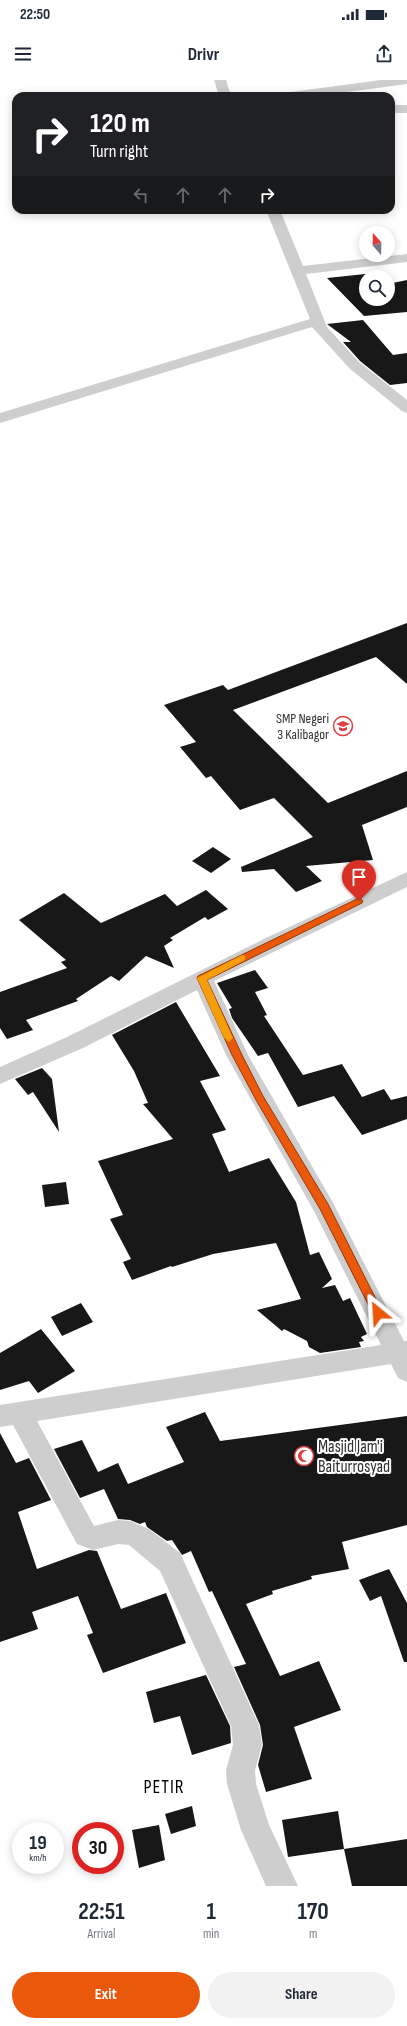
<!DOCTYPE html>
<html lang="en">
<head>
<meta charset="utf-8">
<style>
	:root { --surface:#fff; --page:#f2f2f3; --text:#1f2937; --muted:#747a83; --accent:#ea580c }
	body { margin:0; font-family:"Sofia Sans Condensed",sans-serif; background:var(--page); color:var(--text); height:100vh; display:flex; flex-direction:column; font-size:15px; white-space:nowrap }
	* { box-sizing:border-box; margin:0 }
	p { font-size:13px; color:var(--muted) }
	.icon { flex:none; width:22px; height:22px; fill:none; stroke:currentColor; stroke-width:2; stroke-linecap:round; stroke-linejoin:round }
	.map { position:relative; height:1806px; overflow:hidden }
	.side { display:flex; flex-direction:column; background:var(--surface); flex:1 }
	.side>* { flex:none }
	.hud { position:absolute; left:12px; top:12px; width:383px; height:122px; border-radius:12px; box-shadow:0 2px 10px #0003; background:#202124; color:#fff; overflow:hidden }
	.needle { width:26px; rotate:340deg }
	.tools { position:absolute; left:359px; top:146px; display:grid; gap:8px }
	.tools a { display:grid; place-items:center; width:36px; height:36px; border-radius:50%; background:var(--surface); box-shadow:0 2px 10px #0003; font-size:20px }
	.speed { position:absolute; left:12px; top:1742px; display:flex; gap:8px; font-size:20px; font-weight:700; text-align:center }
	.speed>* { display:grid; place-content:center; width:52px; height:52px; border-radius:50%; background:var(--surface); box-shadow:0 2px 10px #0003; line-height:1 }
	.speed small { font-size:10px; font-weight:400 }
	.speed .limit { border:6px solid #d22; background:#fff; color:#111 }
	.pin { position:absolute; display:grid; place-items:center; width:34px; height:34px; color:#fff; margin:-41px -17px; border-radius:50% 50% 50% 0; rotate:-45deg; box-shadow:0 0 4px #0007 }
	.pin .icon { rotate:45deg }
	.me { position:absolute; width:44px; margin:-22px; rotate:333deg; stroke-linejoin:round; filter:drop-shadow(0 0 3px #0008) }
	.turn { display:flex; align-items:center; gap:14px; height:84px; padding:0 12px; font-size:18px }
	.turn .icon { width:52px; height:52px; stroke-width:2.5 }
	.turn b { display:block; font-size:28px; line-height:34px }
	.lanes { display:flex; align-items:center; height:38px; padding:0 12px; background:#0003; justify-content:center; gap:20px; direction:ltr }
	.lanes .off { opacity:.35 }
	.eta { display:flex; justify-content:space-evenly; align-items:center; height:68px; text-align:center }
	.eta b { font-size:24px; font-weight:700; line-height:28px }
	.button { display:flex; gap:8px; margin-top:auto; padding:8px 12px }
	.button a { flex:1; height:46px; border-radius:24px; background:var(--accent); color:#fff; font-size:16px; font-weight:700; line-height:46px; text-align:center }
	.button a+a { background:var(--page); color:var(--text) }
	.status { display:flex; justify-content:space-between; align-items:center; height:28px; padding:0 20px; background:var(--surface); direction:ltr }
	.status svg { height:11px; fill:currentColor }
	header { display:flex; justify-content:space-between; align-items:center; height:52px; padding:0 12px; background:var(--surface); font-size:18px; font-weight:700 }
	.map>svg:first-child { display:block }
	.building { fill:#181818 }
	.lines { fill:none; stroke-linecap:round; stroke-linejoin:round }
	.minor { fill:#cecece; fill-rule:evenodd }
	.route { fill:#ea580c; stroke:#983908 }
	.slow { fill:#f59e0b }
	.labels { text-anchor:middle; stroke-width:4; stroke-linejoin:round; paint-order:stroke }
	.poi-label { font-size:14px; fill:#313131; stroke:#fff; text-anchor:end }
	.near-poi-label { font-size:17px; fill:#313131; stroke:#fff; text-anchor:start }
	.near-quarter-label { font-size:19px; letter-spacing:1px; fill:#000; stroke:#fff }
</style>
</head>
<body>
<div class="status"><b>22:50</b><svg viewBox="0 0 49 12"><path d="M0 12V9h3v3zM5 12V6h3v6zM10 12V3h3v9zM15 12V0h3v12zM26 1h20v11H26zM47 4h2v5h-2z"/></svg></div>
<header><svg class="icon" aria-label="menu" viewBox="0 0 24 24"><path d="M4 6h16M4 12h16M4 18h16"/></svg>Drivr<svg class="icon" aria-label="share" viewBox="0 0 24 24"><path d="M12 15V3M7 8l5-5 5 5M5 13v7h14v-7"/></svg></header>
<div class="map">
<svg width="407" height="1806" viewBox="0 0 407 1806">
	<rect width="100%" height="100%" fill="#fff"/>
	<path class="building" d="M375,193L379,197H366V219H388V204L407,200V232L364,236L327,198Z
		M363,240L393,275L407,273V303L390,305L360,281L343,262H351L327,244Z
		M407,543V604L376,577L233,630L328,723L407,691V727L362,745L373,780L306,786L322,801L296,812L274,789L242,792L241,787L313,757L274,718L240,730L211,696L206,698L180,667L196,662L164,625L223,605L228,610Z
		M213,767L231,779L211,793L192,781Z
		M206,810L228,829L208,840L205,837L170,858L173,860L164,866L174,888L146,876L119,901L111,896L76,919L78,921L26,940L33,950L7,959L0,948V912L67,888L61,882L66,880L19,840L64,813L101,843L165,814L177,826Z
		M255,890L268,908L255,912L267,935L264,936L303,995L342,984L362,1017L384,1009L391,1020L407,1016V1039L362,1055L334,1016L298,1027L268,973L258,976L232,938L229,929L232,928L217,903Z
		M176,922L220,996L200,1001L226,1050L212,1054L229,1092L269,1078L296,1122L310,1175L319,1172L332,1199L322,1208L335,1205L343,1221L350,1218L367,1254L361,1257L364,1261L359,1262L361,1267L320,1273L309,1267L307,1261L284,1249L282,1251L257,1230L301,1219L276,1163L213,1174L172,1187L171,1186L132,1200L123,1182L131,1179L110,1139L123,1135L98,1081L173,1059L143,1024L148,1023L134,991L112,955Z
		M42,988L52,999L59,1052L33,1012L28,1015L15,999Z
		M66,1102L69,1124L45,1127L42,1105Z
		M81,1223L93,1242L62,1256L51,1237Z
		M41,1249L75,1291L38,1313L29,1301L0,1310V1273Z
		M205,1332L220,1361L407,1336V1445L342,1462L349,1489L311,1496L312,1499L272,1511L273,1514L246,1524L280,1596L319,1581L341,1630L294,1647L312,1699L266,1712L258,1685L263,1665L260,1645L234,1587L246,1584L212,1511L209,1512L191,1471L182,1475L172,1460L167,1461L147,1447L145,1442L140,1444L130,1440L118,1439L104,1409L80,1418L54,1369L82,1360L98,1392L118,1383L128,1404L184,1382L166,1347Z
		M0,1353L16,1383L29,1378L51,1420L18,1432L37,1489L89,1470L97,1471L121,1529L166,1513L186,1563L103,1593L87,1555L93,1553L78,1516L32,1532L38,1549L0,1562Z
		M389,1489L407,1523V1582H404L381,1516L370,1521L359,1500Z
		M206,1595L230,1646L231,1663L192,1675L180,1636L154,1643L146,1612Z
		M192,1726L196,1746L171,1754L165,1734Z
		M338,1731L344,1769L288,1777L282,1740Z
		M159,1745L165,1780L139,1788L132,1750Z
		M407,1759V1806H352L344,1769Z"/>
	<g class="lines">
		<path class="minor" d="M214,0H226L231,16H219Z
			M381,0H407V4L317,16H285L291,12Z
			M391,25H407V33H391Z
			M266,130H280L303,186L407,174V182L306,194L327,247L359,282L407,320V333L402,331L349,288L312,247L0,343V333L310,239Z
			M407,792V807L214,901L248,975L332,1121L404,1261H407V1302L398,1298L391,1284L37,1341L94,1446L118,1440L130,1441L149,1449L180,1473L259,1645L262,1665L255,1690L256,1704L269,1745L298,1806H266L241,1750L227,1704L226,1690L233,1665L231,1646L160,1491L129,1465L118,1464L93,1470L77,1464L13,1345L0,1347V1325L381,1265L314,1131L226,975L197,910L83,968L0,1004V987L67,957L268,857Z"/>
	</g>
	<path class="route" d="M359,818L363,821L362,823L207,900L242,975L263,1016L328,1124L383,1233L378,1238L374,1236L320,1129L256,1020L232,975L197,898L198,896Z"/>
	<path class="slow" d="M242,875L245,876V880L207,900L233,958L229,962L224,958L197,898Z"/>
	<defs>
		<symbol id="school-ring" viewBox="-11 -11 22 22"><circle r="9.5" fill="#fff" stroke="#de3d43" stroke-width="1.5"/><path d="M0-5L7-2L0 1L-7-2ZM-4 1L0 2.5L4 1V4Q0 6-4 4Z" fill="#de3d43"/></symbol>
		<symbol id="mosque-ring" viewBox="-11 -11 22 22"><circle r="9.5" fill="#fff" stroke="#de3d43" stroke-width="1.5"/><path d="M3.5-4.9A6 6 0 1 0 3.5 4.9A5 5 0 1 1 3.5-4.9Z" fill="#de3d43"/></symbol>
	</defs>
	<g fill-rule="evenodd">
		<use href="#school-ring" x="332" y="635" width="22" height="22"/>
		<use href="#mosque-ring" x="293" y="1365" width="22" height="22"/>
	</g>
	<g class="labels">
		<g class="poi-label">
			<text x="329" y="643">SMP Negeri<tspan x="329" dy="16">3 Kalibagor</tspan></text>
		</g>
		<g class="near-poi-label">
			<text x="318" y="1372">Masjid Jam'i<tspan x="318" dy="20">Baiturrosyad</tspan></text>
		</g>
		<g class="near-quarter-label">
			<text x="164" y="1713">PETIR</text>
		</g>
	</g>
</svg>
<div class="tools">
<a><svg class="needle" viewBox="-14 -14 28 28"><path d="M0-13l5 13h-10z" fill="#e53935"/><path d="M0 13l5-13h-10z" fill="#747a83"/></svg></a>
<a><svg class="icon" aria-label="search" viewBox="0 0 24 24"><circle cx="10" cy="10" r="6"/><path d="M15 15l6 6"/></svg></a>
</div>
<div class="speed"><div>19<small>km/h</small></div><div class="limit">30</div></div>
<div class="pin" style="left:359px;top:821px;background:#d93025"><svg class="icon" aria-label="arrive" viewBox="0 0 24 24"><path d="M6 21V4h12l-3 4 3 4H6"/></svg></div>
<svg class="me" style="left:378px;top:1233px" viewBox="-20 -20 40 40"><path d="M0-17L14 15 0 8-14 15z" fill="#ea580c" stroke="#fff" stroke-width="4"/></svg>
<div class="hud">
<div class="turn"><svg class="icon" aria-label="right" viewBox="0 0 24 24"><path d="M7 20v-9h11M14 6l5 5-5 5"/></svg><div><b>120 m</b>Turn right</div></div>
<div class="lanes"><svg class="icon off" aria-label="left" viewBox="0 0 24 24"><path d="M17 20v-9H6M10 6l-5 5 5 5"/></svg><svg class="icon off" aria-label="ahead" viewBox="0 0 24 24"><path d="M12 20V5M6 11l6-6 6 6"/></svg><svg class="icon off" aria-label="ahead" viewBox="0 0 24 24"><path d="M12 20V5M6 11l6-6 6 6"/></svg><svg class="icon" aria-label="right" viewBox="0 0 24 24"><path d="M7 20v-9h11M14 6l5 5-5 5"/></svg></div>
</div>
</div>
<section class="side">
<div class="eta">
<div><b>22:51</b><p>Arrival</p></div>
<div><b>1</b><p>min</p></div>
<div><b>170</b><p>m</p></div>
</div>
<div class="button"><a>Exit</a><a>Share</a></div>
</section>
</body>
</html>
